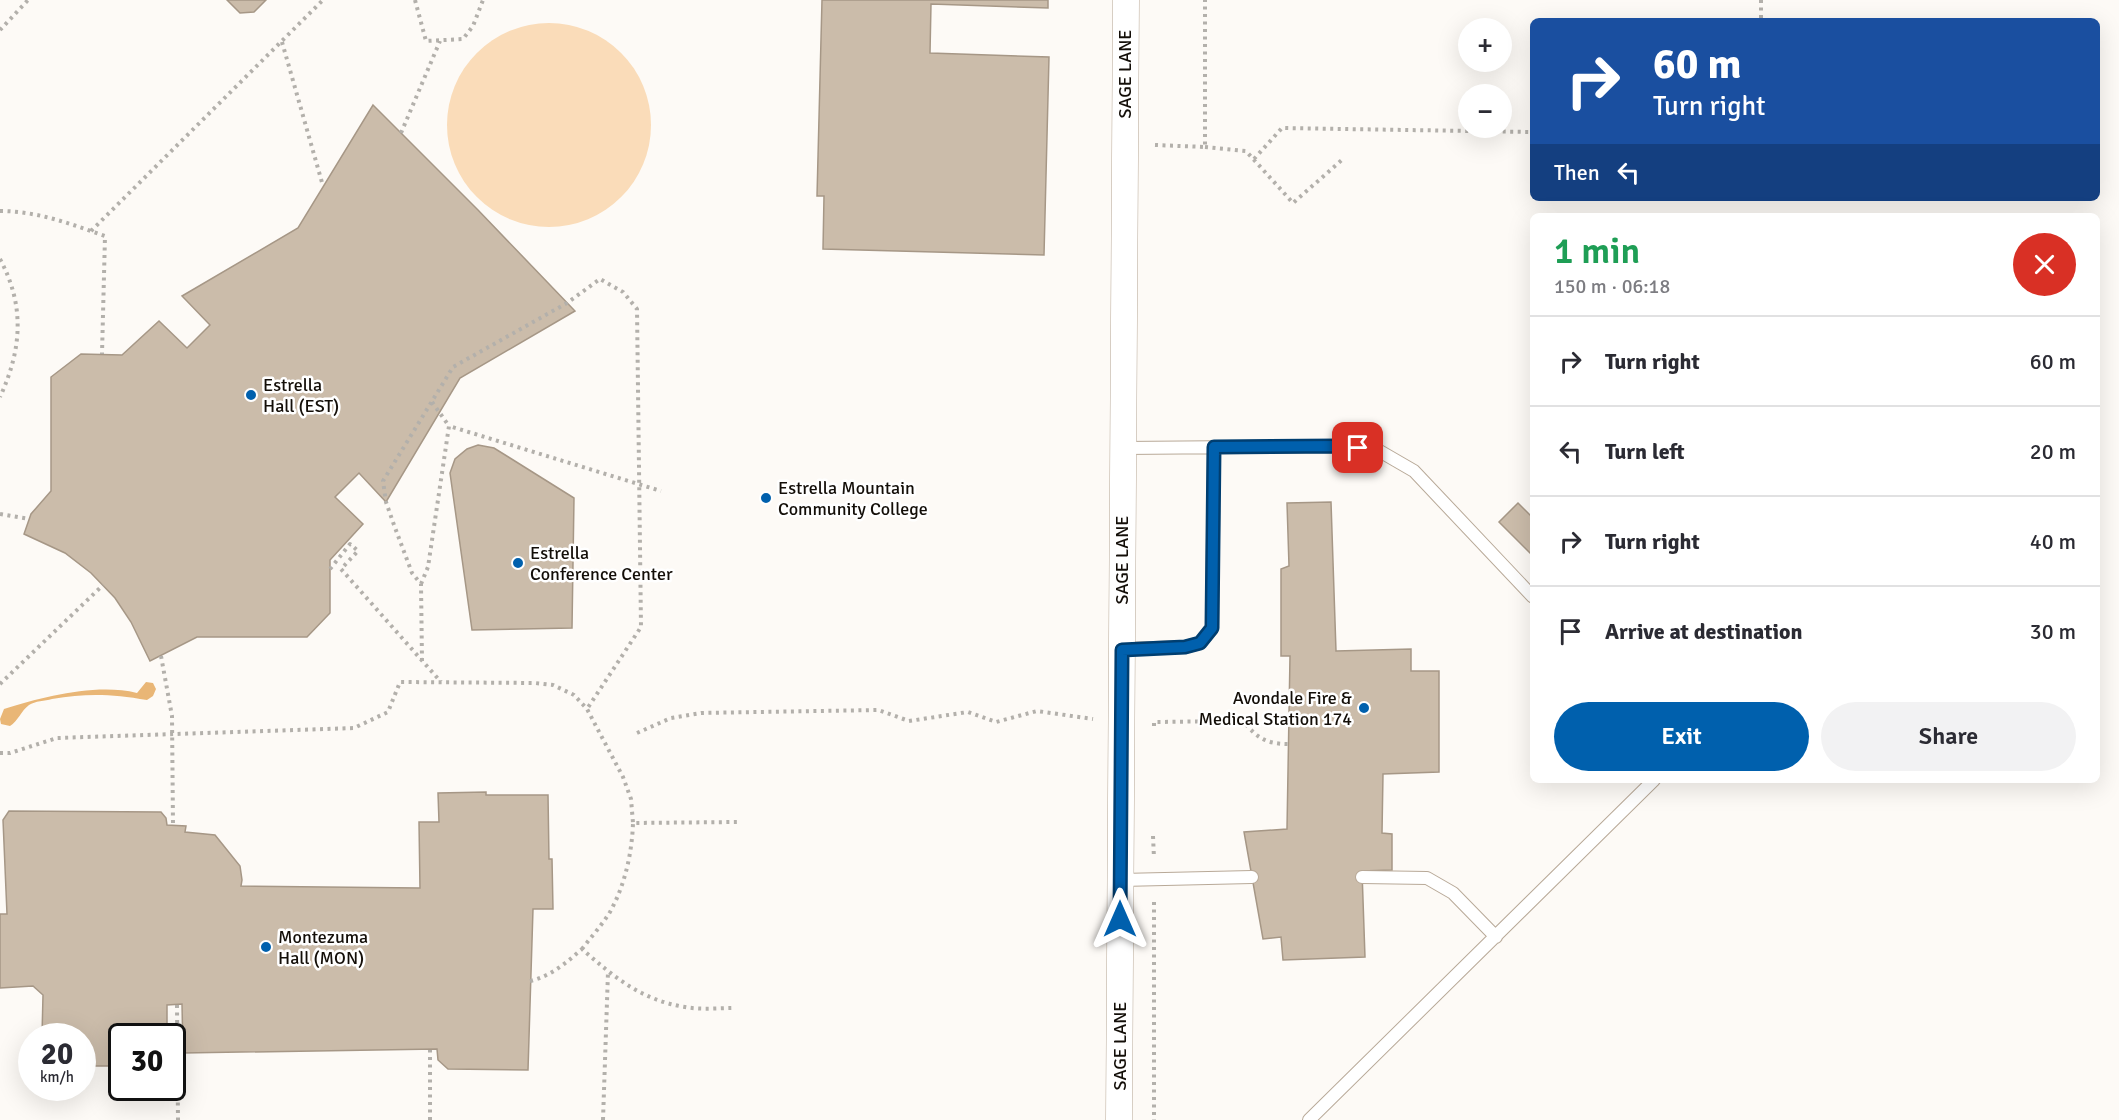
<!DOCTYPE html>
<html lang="en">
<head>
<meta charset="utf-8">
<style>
	:root { --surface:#fff; --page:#f2f2f3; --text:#2b2b33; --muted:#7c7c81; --line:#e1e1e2; --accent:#0060ad }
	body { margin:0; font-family:Signika,sans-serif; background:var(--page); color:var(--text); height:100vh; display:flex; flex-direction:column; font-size:22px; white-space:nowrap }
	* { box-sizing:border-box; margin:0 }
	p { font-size:20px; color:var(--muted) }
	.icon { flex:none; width:33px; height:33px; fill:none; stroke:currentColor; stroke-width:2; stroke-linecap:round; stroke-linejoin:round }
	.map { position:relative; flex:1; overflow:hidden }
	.sheet { position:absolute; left:1530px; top:213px; width:570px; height:570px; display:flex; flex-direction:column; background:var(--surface); border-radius:9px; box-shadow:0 6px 24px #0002 }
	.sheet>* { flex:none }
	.guide { position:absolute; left:1530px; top:18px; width:570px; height:183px; border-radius:9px; box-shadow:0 6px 24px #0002; background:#1a4fa0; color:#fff; overflow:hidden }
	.tools { position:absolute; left:1458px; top:18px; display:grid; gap:12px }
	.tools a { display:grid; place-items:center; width:54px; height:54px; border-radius:50%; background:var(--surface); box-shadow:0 6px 24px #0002; font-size:30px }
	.speed { position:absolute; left:18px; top:1023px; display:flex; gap:12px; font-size:30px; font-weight:700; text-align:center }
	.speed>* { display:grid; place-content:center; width:78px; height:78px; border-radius:50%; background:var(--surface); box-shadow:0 6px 24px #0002; line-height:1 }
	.speed small { font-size:15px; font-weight:400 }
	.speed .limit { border:3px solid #111; border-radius:9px; background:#fff; color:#111 }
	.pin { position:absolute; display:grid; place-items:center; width:51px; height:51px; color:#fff; margin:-26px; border-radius:12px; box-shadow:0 3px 9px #0006 }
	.me { position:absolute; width:66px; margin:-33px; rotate:0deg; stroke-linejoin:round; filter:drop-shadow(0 0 4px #0008) }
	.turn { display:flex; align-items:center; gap:21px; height:126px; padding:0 24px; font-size:27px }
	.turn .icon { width:78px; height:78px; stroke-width:2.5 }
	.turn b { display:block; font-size:42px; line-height:51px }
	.then { display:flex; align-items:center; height:57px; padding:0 24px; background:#0003; gap:12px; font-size:22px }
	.round { display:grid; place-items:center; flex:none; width:63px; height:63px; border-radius:32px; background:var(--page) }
	.summary { display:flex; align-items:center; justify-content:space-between; height:102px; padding:0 24px }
	h1 { font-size:36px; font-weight:600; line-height:45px; color:#1e9e55 }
	.cta { display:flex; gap:12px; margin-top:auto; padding:12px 24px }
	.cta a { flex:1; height:69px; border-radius:36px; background:var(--accent); color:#fff; font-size:24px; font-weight:600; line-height:69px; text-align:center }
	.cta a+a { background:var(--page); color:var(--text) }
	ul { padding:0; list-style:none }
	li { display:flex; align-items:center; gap:18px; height:90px; padding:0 24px; border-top:2px solid var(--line) }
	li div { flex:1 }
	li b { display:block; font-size:22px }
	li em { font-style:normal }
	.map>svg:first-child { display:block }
	.green { fill:#fadcb9 }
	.water { fill:#e9b676 }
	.building { fill:#cbbcaa; stroke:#a69786; stroke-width:1.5 }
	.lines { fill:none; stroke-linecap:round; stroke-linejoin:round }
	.service-casing { stroke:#b8a998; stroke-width:14 }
	.minor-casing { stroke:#b8a998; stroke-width:27 }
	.path { stroke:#b3b0ab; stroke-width:4; stroke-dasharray:3 4.5; stroke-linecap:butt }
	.service { stroke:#fff; stroke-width:12 }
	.minor { stroke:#fff; stroke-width:26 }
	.path-bridge { stroke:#b3b0ab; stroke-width:4; stroke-dasharray:3 4.5; stroke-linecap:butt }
	.route-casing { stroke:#003e70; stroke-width:15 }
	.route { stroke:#0060ad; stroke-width:10 }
	.poi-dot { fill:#0060ad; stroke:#fff; stroke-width:2 }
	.labels { text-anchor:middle; stroke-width:5; stroke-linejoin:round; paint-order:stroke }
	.street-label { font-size:18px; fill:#130e08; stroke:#fff }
	.poi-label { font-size:18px; fill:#130e08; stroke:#fff; text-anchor:start }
</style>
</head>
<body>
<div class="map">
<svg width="2119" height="1120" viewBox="0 0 2119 1120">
	<rect width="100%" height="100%" fill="#fdfaf6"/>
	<path class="green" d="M447 125a102 102 0 1 1 204 0a102 102 0 1 1-204 0Z"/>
	<path class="water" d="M146,682L153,683L156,689L153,696L147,700C112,694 87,693 52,699C45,701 35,701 29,705C21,711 18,721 10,726L1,724L0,719L4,709C43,697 96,683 137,693Z"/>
	<path class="building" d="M227,0H266L254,12L240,13Z
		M822,0H1048V8L931,4L930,53L1049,57L1044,255L823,249L824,196H817Z
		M373,105L478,210L575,311L460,378L386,502L359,473L335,497L363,524L330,560V613L307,637H197L150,661L131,622L115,598L91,573L65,553L24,534L31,514L51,491V377L81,354L122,355L159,321L187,348L210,325L182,296L298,228Z
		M478,445L494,448L574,498L572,628L472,630L450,473L455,459L467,449Z
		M1331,502L1336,651L1411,649V671H1439V772L1383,774L1382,833L1392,834V870L1362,871L1365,957L1283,960L1281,937L1263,939L1244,832L1287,829L1290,656H1281V569L1289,566L1287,503Z
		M1518,503L1533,518V556L1499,522Z
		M486,792V795H548L549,859H552L553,909H533L528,1070L448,1069L438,1060L437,1049L183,1053L182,1004L167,1005V1036H122V1066H82V1036H42L43,995L33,986L0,988V914H7L3,820L9,811L161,812L166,818L167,825L186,826L185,832L215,835L240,866L242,880L241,886L420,888L419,822H439L438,793Z"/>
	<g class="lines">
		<defs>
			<path id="service" d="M1123,448L1340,446L1376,449L1414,471L1533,597
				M1122,649L1185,647L1200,643L1212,629L1214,447
				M1362,877L1427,878L1453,893L1496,937
				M1121,880L1252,877
				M1309,1120L1654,780"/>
			<path id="minor" d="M1119,1120L1126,0"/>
		</defs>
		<use href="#service" class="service-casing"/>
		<use href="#minor" class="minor-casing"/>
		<path class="path" d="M415,0L426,41L463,39L473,26L483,0
			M1761,0V21
			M0,30L28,0
			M282,42L323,186
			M401,133L440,41
			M1155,145L1205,147V0
			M1205,147L1246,151L1293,203L1343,159
			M1254,159L1282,128L1533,132
			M0,211C37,211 71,224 105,236L102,354
			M91,231L323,0
			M0,259C25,306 22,349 0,397
			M432,402L449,426
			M0,514L29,519
			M330,569L350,544L358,551L341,569L441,682
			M421,584L428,567L449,426L661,491
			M422,661L421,584L412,573L394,525L386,502L383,481L453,367L567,303L600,279L623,292L637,309L641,627L587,709
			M0,684L103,585
			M1154,726V722L1243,721C1257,738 1266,744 1289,744
			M637,733L671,718L701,713L878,710L909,721L968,712L996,722L1037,711L1093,719
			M0,753H10L57,738L354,728L388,712L400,682L535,683L553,685L574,695L587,709L623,777L631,799L633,823
			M1153,836L1154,858
			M1154,902V1120
			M582,949C591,937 602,925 610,912C625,885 632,853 633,823L739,822
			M530,981C551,976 566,963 582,949C614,977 641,1000 685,1007C701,1010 719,1008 735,1008
			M177,1005L178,1120
			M430,1120V1050
			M603,1120L608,972"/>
		<use href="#service" class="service"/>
		<use href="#minor" class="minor"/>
		<path class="path-bridge" d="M161,656L172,716L173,825"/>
	</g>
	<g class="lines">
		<defs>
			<path id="route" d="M1120,919L1122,650L1185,647L1200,643L1212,628L1214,447L1340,446L1358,448"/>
		</defs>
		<use href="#route" class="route-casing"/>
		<use href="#route" class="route"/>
	</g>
	<g class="poi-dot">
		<circle cx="251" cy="395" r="6"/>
		<circle cx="766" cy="498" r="6"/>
		<circle cx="518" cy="563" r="6"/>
		<circle cx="1364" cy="708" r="6"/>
		<circle cx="266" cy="947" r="6"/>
	</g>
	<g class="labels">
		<g class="street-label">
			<text transform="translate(1125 74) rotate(-90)" y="6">SAGE LANE</text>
			<text transform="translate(1122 560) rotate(-90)" y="6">SAGE LANE</text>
			<text transform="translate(1120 1046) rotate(-90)" y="6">SAGE LANE</text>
		</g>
		<g class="poi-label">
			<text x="263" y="391">Estrella<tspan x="263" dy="21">Hall (EST)</tspan></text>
			<text x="778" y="494">Estrella Mountain<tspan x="778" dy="21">Community College</tspan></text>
			<text x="530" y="559">Estrella<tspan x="530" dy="21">Conference Center</tspan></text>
			<text x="1352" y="704" text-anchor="end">Avondale Fire &amp;<tspan x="1352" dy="21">Medical Station 174</tspan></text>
			<text x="278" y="943">Montezuma<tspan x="278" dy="21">Hall (MON)</tspan></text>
		</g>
	</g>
</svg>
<div class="tools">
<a>+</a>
<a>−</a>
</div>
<div class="speed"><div>20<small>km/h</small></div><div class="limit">30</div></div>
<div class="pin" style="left:1358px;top:448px;background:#d93025"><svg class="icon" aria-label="arrive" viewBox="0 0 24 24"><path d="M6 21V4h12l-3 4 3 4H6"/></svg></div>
<svg class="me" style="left:1120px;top:919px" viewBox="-20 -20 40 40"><path d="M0-17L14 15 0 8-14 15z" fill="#0060ad" stroke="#fff" stroke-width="4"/></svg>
<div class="guide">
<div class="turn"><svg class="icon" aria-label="right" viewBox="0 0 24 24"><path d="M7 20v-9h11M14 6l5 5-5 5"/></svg><div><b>60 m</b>Turn right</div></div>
<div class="then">Then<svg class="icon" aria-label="left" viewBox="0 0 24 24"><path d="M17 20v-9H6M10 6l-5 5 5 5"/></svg></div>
</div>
<section class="sheet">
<div class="summary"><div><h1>1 min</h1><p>150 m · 06:18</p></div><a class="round" style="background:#d93025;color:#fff"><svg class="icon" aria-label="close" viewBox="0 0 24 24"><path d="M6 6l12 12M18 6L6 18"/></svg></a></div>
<ul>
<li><svg class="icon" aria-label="right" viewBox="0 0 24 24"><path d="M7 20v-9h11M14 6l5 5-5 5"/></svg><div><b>Turn right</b></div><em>60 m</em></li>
<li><svg class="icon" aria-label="left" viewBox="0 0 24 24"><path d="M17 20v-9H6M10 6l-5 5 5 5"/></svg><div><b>Turn left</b></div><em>20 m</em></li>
<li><svg class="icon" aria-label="right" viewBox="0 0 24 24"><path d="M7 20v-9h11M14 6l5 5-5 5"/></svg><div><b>Turn right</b></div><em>40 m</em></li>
<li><svg class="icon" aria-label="arrive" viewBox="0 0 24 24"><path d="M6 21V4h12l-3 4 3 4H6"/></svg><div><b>Arrive at destination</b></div><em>30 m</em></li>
</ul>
<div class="cta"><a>Exit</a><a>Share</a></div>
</section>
</div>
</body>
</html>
